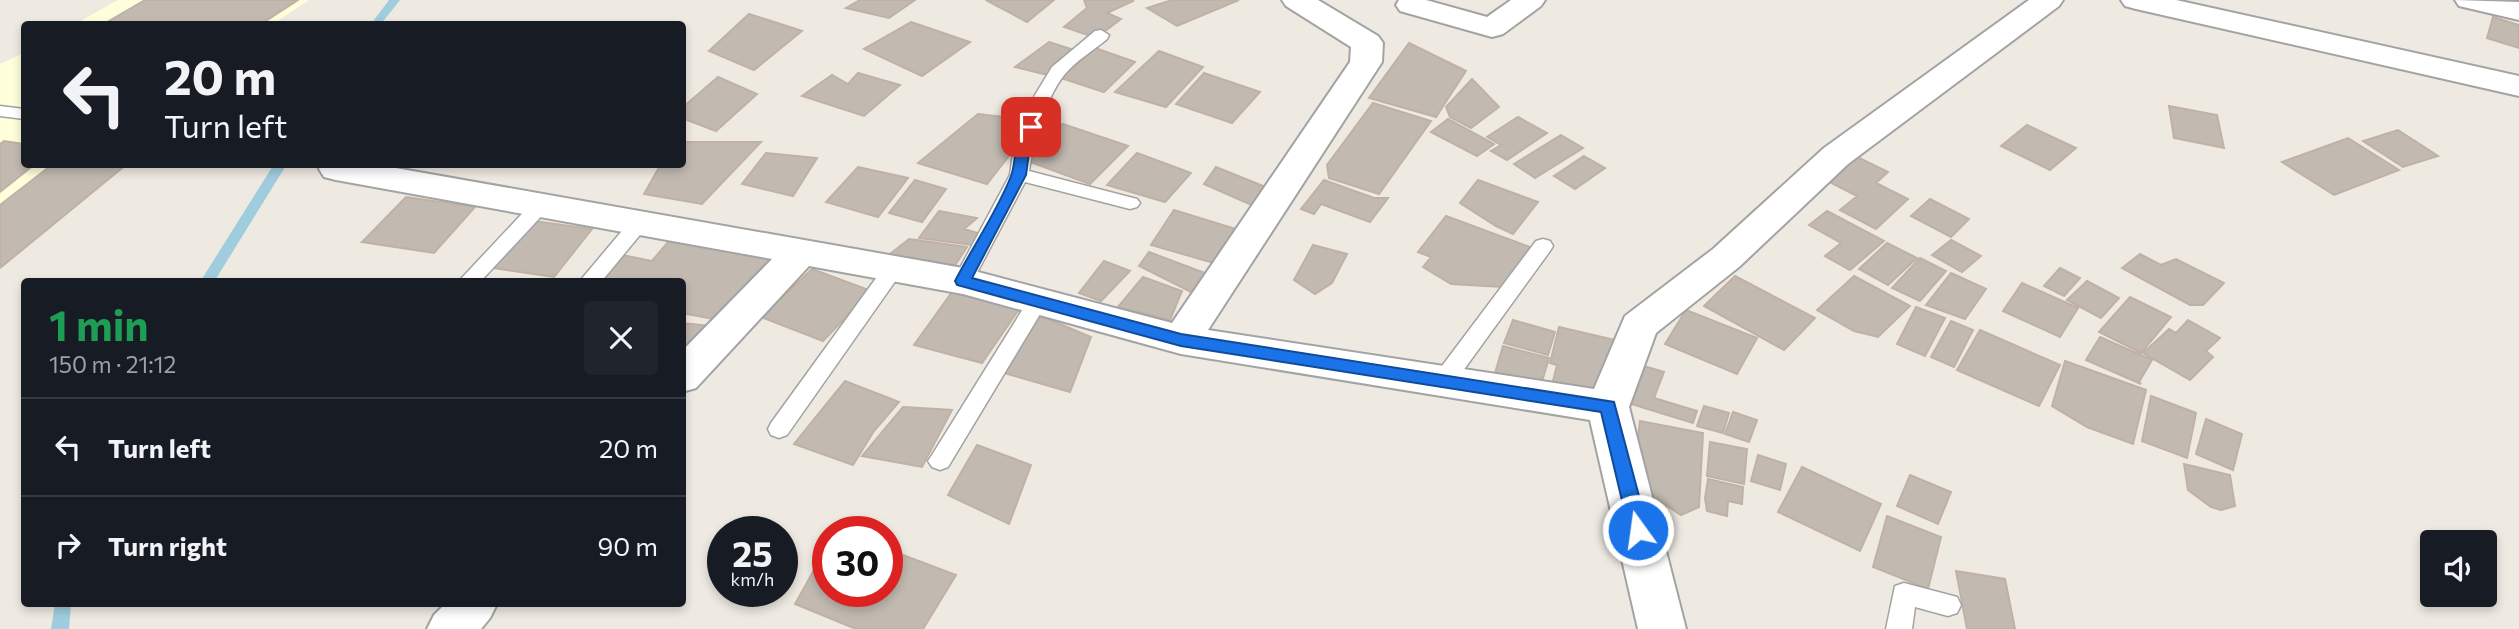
<!DOCTYPE html>
<html lang="en">
<head>
<meta charset="utf-8">
<style>
	:root { --surface:#171b24; --page:#20242c; --text:#f1f3f6; --muted:#9ea1a6; --line:#363941 }
	body { margin:0; font-family:Commissioner,sans-serif; background:var(--page); color:var(--text); height:100vh; display:flex; flex-direction:column; font-size:26px; white-space:nowrap }
	* { box-sizing:border-box; margin:0 }
	p { font-size:23px; color:var(--muted) }
	.icon { flex:none; width:38px; height:38px; fill:none; stroke:currentColor; stroke-width:2; stroke-linecap:round; stroke-linejoin:round }
	.map { position:relative; flex:1; overflow:hidden }
	.drawer { position:absolute; left:21px; top:278px; width:665px; height:329px; display:flex; flex-direction:column; background:var(--surface); border-radius:7px; box-shadow:0 4px 10px #0003 }
	.drawer>* { flex:none }
	.hud { position:absolute; left:21px; top:21px; width:665px; height:147px; border-radius:7px; box-shadow:0 4px 10px #0003; background:#171b24; color:var(--text); overflow:hidden }
	.controls { position:absolute; left:2420px; top:530px; display:grid; gap:14px }
	.controls a { display:grid; place-items:center; width:77px; height:77px; border-radius:7px; background:var(--surface); box-shadow:0 4px 10px #0003; font-size:35px }
	.speed { position:absolute; left:707px; top:516px; display:flex; gap:14px; font-size:35px; font-weight:700; text-align:center }
	.speed>* { display:grid; place-content:center; width:91px; height:91px; border-radius:50%; background:var(--surface); box-shadow:0 4px 10px #0003; line-height:1 }
	.speed small { font-size:18px; font-weight:400 }
	.speed .limit { border:10px solid #d22; background:#fff; color:#111 }
	.pin { position:absolute; display:grid; place-items:center; width:60px; height:60px; color:#fff; margin:-30px; border-radius:14px; box-shadow:0 4px 10px #0006 }
	.me { position:absolute; width:77px; margin:-38px; rotate:346deg; stroke-linejoin:round; filter:drop-shadow(0 0 5px #0008) }
	.turn { display:flex; align-items:center; gap:24px; height:147px; padding:0 28px; font-size:32px }
	.turn .icon { width:91px; height:91px; stroke-width:2.5 }
	.turn b { display:block; font-size:49px; line-height:60px }
	.round { display:grid; place-items:center; flex:none; width:74px; height:74px; border-radius:7px; background:var(--page) }
	.summary { display:flex; align-items:center; justify-content:space-between; height:119px; padding:0 28px }
	h1 { font-size:42px; font-weight:700; line-height:52px; color:#1e9e55 }
	ul { padding:0; list-style:none }
	li { display:flex; align-items:center; gap:21px; height:98px; padding:0 28px; border-top:2px solid var(--line) }
	li div { flex:1 }
	li b { display:block; font-size:26px }
	li em { font-style:normal }
	.map>svg:first-child { display:block }
	.education { fill:#feffda }
	.lines { fill:none; stroke-linecap:round; stroke-linejoin:round }
	.stream { fill:#a0cdde; fill-rule:evenodd }
	.building { fill:#c2bab1; stroke:#c0b1a4; stroke-width:2 }
	.service-casing { stroke:#a3a3a3; stroke-width:3 }
	.minor-casing { stroke:#a3a3a3; stroke-width:4 }
	.service { fill:#fff; fill-rule:evenodd }
	.minor { fill:#fff; fill-rule:evenodd }
	.route { fill:#1a73e8; stroke:#114b97; stroke-width:2 }
</style>
</head>
<body>
<div class="map">
<svg width="2519" height="629" viewBox="0 0 2519 629">
	<rect width="100%" height="100%" fill="#eeeae2"/>
	<path class="education" d="M118,0H309L273,24H75Z
		M24,53V164L127,165L0,268V64Z"/>
	<g class="lines">
		<path class="stream" d="M389,0H400L381,24H371Z
			M274,164H287L214,282H200Z
			M55,604H71L69,629H51Z"/>
	</g>
	<path class="building" d="M145,0H298L261,24H104Z
		M860,0H915L889,18L846,8Z
		M986,0H1054L1027,22Z
		M1084,0H1131L1133,1L1107,13L1121,19L1096,38L1064,27L1087,8Z
		M1172,0H1239L1177,26L1147,8Z
		M749,14L802,31L754,70L709,51Z
		M2493,17L2519,25V48L2487,38Z
		M911,22L970,42L922,76L864,49Z
		M1049,42L1074,50L1047,75L1015,67Z
		M1409,43L1466,71L1436,117L1369,98Z
		M1095,48L1135,62L1104,92L1061,78Z
		M1159,51L1203,67L1166,107L1115,92Z
		M858,73L900,85L864,116L802,96L832,75L848,84Z
		M1204,73L1260,92L1232,123L1176,104Z
		M718,77L757,94L716,131L682,118V108Z
		M1472,79L1499,107L1471,128L1450,117L1446,107Z
		M1373,103L1431,121L1379,194L1329,178L1327,165Z
		M2169,106L2217,115L2224,148L2174,138Z
		M978,114L1013,118L1003,130L1022,139L987,184L918,163Z
		M1518,117L1547,133L1507,160L1491,151L1501,145L1487,137Z
		M1448,119L1494,144L1477,156L1431,132Z
		M1063,124L1128,146L1090,184L1025,160Z
		M2027,125L2076,148L2050,170L2001,146Z
		M2398,130L2438,156L2403,167L2363,141Z
		M1561,135L1583,148L1535,178L1514,164Z
		M2348,138L2399,170L2334,195L2282,162Z
		M4,141L24,144V164H35L0,192V144Z
		M682,142H761L702,204L644,194L661,164H682Z
		M766,153L817,158L793,196L742,184Z
		M1137,153L1191,173L1165,202L1107,185Z
		M1849,153L1888,172L1876,183L1908,199L1876,229L1840,210L1857,196L1820,177Z
		M1584,156L1605,168L1575,189L1554,176Z
		M53,164H127L0,268V205Z
		M858,167L908,178L878,217L826,202Z
		M1216,167L1278,192L1263,210L1204,184Z
		M915,180L946,189L922,222L889,213Z
		M1324,180L1374,198H1388L1370,222L1321,204L1314,214L1301,209Z
		M1478,180L1538,202L1513,234L1496,226L1460,203Z
		M406,197L475,207L434,253L362,242Z
		M1930,199L1969,219L1951,237L1911,216Z
		M1174,210L1236,229L1214,263L1151,245Z
		M939,211L977,218L964,229L981,234L972,245L919,238Z
		M1827,211L1884,241L1850,270L1825,256L1841,243L1809,225Z
		M1446,216L1530,247L1503,287L1451,284L1423,267L1431,257L1418,252Z
		M534,221L592,229L554,277L493,268Z
		M673,236L777,255L728,322L682,313V282H600L622,255L652,261Z
		M909,239L967,247L952,270L885,258Z
		M1951,240L1981,256L1962,272L1932,255Z
		M1887,243L1917,258L1888,285L1859,269Z
		M1313,245L1347,254L1332,283L1315,294L1294,280Z
		M1149,252L1218,278L1201,297L1139,266Z
		M2140,254L2161,265L2176,259L2224,283L2203,305H2190L2122,268Z
		M1920,258L1946,271L1920,301L1892,288Z
		M1104,261L1130,271L1101,301L1079,293Z
		M2060,268L2080,278L2064,296L2044,286Z
		M812,269L871,291L823,341L761,317Z
		M1951,273L1986,289L1965,319L1926,305Z
		M1735,276L1815,318L1784,350L1704,306Z
		M1854,276L1910,306L1878,337L1854,331L1817,310Z
		M1143,277L1182,291L1170,320L1118,307Z
		M2087,281L2119,298L2101,318L2067,300Z
		M2022,283L2078,308L2060,337L2003,311Z
		M955,288L1022,305L982,363L914,345Z
		M2130,297L2171,317L2141,353L2099,332Z
		M1916,307L1945,318L1925,356L1897,344Z
		M1686,310L1757,338L1737,374L1665,344Z
		M1041,316L1091,337L1070,392L997,371Z
		M1513,320L1555,332L1548,355L1504,343Z
		M2188,320L2220,338L2206,351L2213,357L2190,380L2143,353L2169,329L2176,333Z
		M1951,321L1973,330L1954,367L1931,357Z
		M682,323L721,327L682,366Z
		M1559,327L1615,340L1602,401L1551,389L1557,365L1550,363Z
		M1980,330L2060,365L2039,406L1957,370Z
		M2100,337L2152,360L2139,382L2141,384L2086,360Z
		M1503,346L1549,358L1541,385L1495,373Z
		M2065,361L2146,390L2133,444L2087,427L2052,406Z
		M1637,364L1664,372L1654,398L1697,411L1693,423L1622,401Z
		M845,381L899,402L874,431L853,465L794,444Z
		M2151,396L2196,413L2187,458L2142,441Z
		M1704,406L1729,413L1723,433L1697,426Z
		M903,407L952,410L922,467L862,456Z
		M1733,412L1757,420L1749,442L1725,434Z
		M2206,419L2242,434L2233,470L2196,454Z
		M1640,421L1703,433L1699,507L1681,515L1647,493L1637,447Z
		M1710,442L1747,449L1744,484L1707,476Z
		M977,445L1031,465L1009,524L948,495Z
		M1758,455L1786,464L1780,490L1751,481Z
		M2184,464L2230,475L2235,506L2221,510L2211,507L2188,490Z
		M1802,467L1881,504L1860,551L1778,512Z
		M1910,475L1951,492L1938,524L1897,506Z
		M1708,479L1743,487L1742,504L1728,501L1727,516L1707,511L1705,498Z
		M1887,516L1941,537L1928,589L1873,567Z
		M828,545V592H887V549L956,575L923,629H856L795,604Z
		M1956,571L2005,579L2015,629H1967Z"/>
	<g class="lines">
		<defs>
			<path id="service" d="M1101,30L1109,35L1107,39C1094,50 1076,61 1065,74C1046,97 1033,142 1029,171L1137,199L1140,203L1137,207L1130,209L1025,182L970,286H956L953,281L1010,175L1014,146L1035,95L1052,67L1095,31Z
				M0,106L24,109V119L0,116Z
				M541,199L548,201L551,205L548,209L480,282H458L534,201Z
				M639,218L646,219L649,224L601,282H579L632,219Z
				M1543,239L1550,241L1553,246L1550,251L1452,386L1444,388L1436,386L1433,380L1436,374L1536,241Z
				M894,261L901,263L904,268L901,273L787,435L779,438L771,435L768,429L771,423L887,263Z
				M1038,294L1045,296L1048,301L948,467L940,470L932,467L928,461L932,455L1031,296Z
				M1904,583L1957,597L1961,605L1957,613L1948,616L1915,607L1912,629H1886L1895,586Z"/>
			<path id="minor" d="M1282,0H1318L1378,36L1383,43L1382,62L1208,330L1594,389L1625,316L1713,249L1824,148L2029,0H2063L2059,6L1848,164L1739,267L1656,333L1629,407L1686,629H1638L1590,420L1181,354L963,294L809,266L696,388L682,392V351L772,259L336,180L324,177L319,169L322,164H373L963,268L1172,323L1350,62L1351,47L1286,6Z
				M1399,0H1426L1487,17L1511,0H1545L1541,6L1503,34L1492,37L1400,11L1396,5Z
				M2121,0H2176L2519,76V96L2136,9L2125,6Z
				M2455,0L2519,2V20L2459,6Z
				M445,604H497L490,618L481,629H427L434,615Z"/>
		</defs>
		<use href="#service" class="service-casing"/>
		<use href="#minor" class="minor-casing"/>
		<use href="#service" class="service"/>
		<use href="#minor" class="minor"/>
	</g>
	<path class="route" d="M1031,123L1038,127L1030,146L1026,175L972,278L1181,334L1614,402L1648,530L1645,535L1638,538L1632,535L1629,530L1601,412L1181,346L957,285L955,281C972,248 998,210 1011,176C1017,162 1013,128 1031,123Z"/>
</svg>
<div class="controls">
<a><svg class="icon" aria-label="sound" viewBox="0 0 24 24"><path d="M4 9h4l5-4v14l-5-4H4zM17 9q2 3 0 6"/></svg></a>
</div>
<div class="speed"><div>25<small>km/h</small></div><div class="limit">30</div></div>
<div class="pin" style="left:1031px;top:127px;background:#d93025"><svg class="icon" aria-label="arrive" viewBox="0 0 24 24"><path d="M6 21V4h12l-3 4 3 4H6"/></svg></div>
<svg class="me" style="left:1638px;top:530px" viewBox="-20 -20 40 40"><circle r="17" fill="#1a73e8" stroke="#fff" stroke-width="3"/><path d="M0-11L8 9 0 5-8 9z" fill="#fff"/></svg>
<div class="hud">
<div class="turn"><svg class="icon" aria-label="left" viewBox="0 0 24 24"><path d="M17 20v-9H6M10 6l-5 5 5 5"/></svg><div><b>20 m</b>Turn left</div></div>
</div>
<section class="drawer">
<div class="summary"><div><h1>1 min</h1><p>150 m · 21:12</p></div><a class="round"><svg class="icon" aria-label="close" viewBox="0 0 24 24"><path d="M6 6l12 12M18 6L6 18"/></svg></a></div>
<ul>
<li><svg class="icon" aria-label="left" viewBox="0 0 24 24"><path d="M17 20v-9H6M10 6l-5 5 5 5"/></svg><div><b>Turn left</b></div><em>20 m</em></li>
<li><svg class="icon" aria-label="right" viewBox="0 0 24 24"><path d="M7 20v-9h11M14 6l5 5-5 5"/></svg><div><b>Turn right</b></div><em>90 m</em></li>
</ul>
</section>
</div>
</body>
</html>
